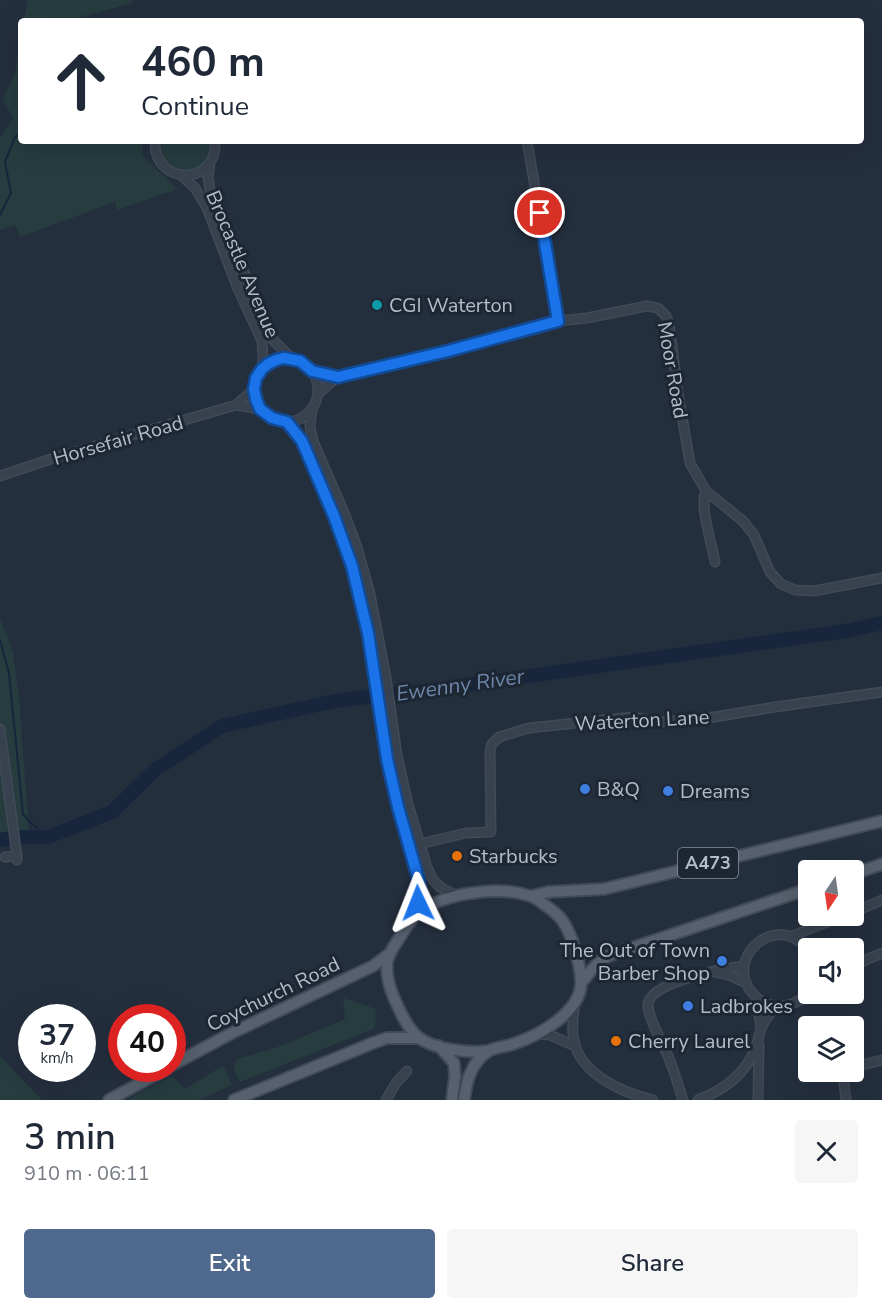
<!DOCTYPE html>
<html lang="en">
<head>
<meta charset="utf-8">
<style>
	:root { --surface:#fff; --page:#f6f6f7; --text:#1f2937; --muted:#747a83; --accent:#4f688e }
	body { margin:0; font-family:"Nunito Sans",sans-serif; background:var(--page); color:var(--text); height:100vh; display:flex; flex-direction:column; font-size:22px; white-space:nowrap }
	* { box-sizing:border-box; margin:0 }
	p { font-size:20px; color:var(--muted) }
	.icon { flex:none; width:33px; height:33px; fill:none; stroke:currentColor; stroke-width:2; stroke-linecap:round; stroke-linejoin:round }
	.map { position:relative; height:1100px; overflow:hidden }
	.drawer { display:flex; flex-direction:column; background:var(--surface); flex:1 }
	.drawer>* { flex:none }
	.top-card { position:absolute; left:18px; top:18px; width:846px; height:126px; border-radius:6px; box-shadow:0 6px 24px #0002; background:#fff; color:var(--text); overflow:hidden }
	.needle { width:39px; rotate:193deg }
	.buttons { position:absolute; left:798px; top:860px; display:grid; gap:12px }
	.buttons a { display:grid; place-items:center; width:66px; height:66px; border-radius:6px; background:var(--surface); box-shadow:0 6px 24px #0002; font-size:30px }
	.speed { position:absolute; left:18px; top:1004px; display:flex; gap:12px; font-size:30px; font-weight:700; text-align:center }
	.speed>* { display:grid; place-content:center; width:78px; height:78px; border-radius:50%; background:var(--surface); box-shadow:0 6px 24px #0002; line-height:1 }
	.speed small { font-size:15px; font-weight:400 }
	.speed .limit { border:9px solid #d22; background:#fff; color:#111 }
	.pin { position:absolute; display:grid; place-items:center; width:51px; height:51px; color:#fff; margin:-26px; border:3px solid #fff; border-radius:50%; box-shadow:0 2px 6px #0007 }
	.me { position:absolute; width:66px; margin:-33px; rotate:358deg; stroke-linejoin:round; filter:drop-shadow(0 0 4px #0008) }
	.turn { display:flex; align-items:center; gap:21px; height:126px; padding:0 24px; font-size:27px }
	.turn .icon { width:78px; height:78px; stroke-width:2.5 }
	.turn b { display:block; font-size:42px; line-height:51px }
	.round { display:grid; place-items:center; flex:none; width:63px; height:63px; border-radius:6px; background:var(--page) }
	.head { display:flex; align-items:center; justify-content:space-between; height:102px; padding:0 24px }
	h1 { font-size:36px; font-weight:600; line-height:45px }
	.button { display:flex; gap:12px; margin-top:auto; padding:12px 24px }
	.button a { flex:1; height:69px; border-radius:6px; background:var(--accent); color:#fff; font-size:24px; font-weight:600; line-height:69px; text-align:center }
	.button a+a { background:var(--page); color:var(--text) }
	.map>svg:first-child { display:block }
	.green { fill:#263c3f }
	.lines { fill:none; stroke-linecap:round; stroke-linejoin:round }
	.stream { stroke:#17263c; stroke-width:2 }
	.river { stroke:#17263c; stroke-width:14 }
	.minor-casing { stroke:#414a57; stroke-width:11 }
	.major-casing { stroke:#414a57; stroke-width:14 }
	.minor { stroke:#38414e; stroke-width:8 }
	.major { stroke:#56606e; stroke-width:10 }
	.route-casing { stroke:#114b97; stroke-width:15 }
	.route { stroke:#1a73e8; stroke-width:10 }
	.culture-dot { fill:#0f9aa8; stroke:#1d2633; stroke-width:2 }
	.shop-dot { fill:#3f7fe0; stroke:#1d2633; stroke-width:2 }
	.food-dot { fill:#e8710a; stroke:#1d2633; stroke-width:2 }
	.labels { text-anchor:middle; stroke-width:6; stroke-linejoin:round; paint-order:stroke }
	.shield { fill:#1d2633; stroke:#878f9c; stroke-width:1.5 }
	.shield-label { font-size:18px; font-weight:bold; fill:#b4bcc9 }
	.street-label { font-size:20px; fill:#b4bcc9; stroke:#1d2633 }
	.poi-label { font-size:20px; fill:#b4bcc9; stroke:#1d2633; text-anchor:start }
	.water-label { font-size:21px; font-style:italic; fill:#6d86a8; stroke:#1d2633 }
</style>
</head>
<body>
<div class="map">
<svg width="882" height="1100" viewBox="0 0 882 1100">
	<rect width="100%" height="100%" fill="#242f3e"/>
	<path class="green" d="M28,0H131L132,3L67,21H24Z
		M21,39V141H143L142,155L177,189L117,210L115,202L20,237L15,225L0,230V138L13,118L3,99L15,73Z
		M161,141H210C212,180 158,179 161,141Z
		M0,619L13,652L19,698L29,833L0,835Z
		M343,998L376,1009L375,1028L240,1082L233,1069L237,1059L281,1046L345,1019Z
		M0,1056L42,1100H0Z
		M224,1065L232,1085L200,1100H126L172,1076L185,1089Z"/>
	<g class="lines">
		<path class="stream" d="M0,215L11,193L5,162L15,137L21,134
			M0,640L9,673L23,814L29,821L48,837"/>
		<path class="river" d="M0,840L15,837H48L112,812L155,770L222,726L340,700L431,690L846,631L882,623"/>
		<defs>
			<path id="minor" d="M155,141C153,186 218,187 215,141
				M527,141L558,321
				M210,163L208,177L210,190L269,333L274,341L292,359
				M181,175L195,188L207,208L238,289L262,341L263,359L262,369
				M254 390a32 32 0 1 1 64 0a32 32 0 1 1-64 0Z
				M312,371L337,377L448,351L558,321L587,318L647,306L658,308L666,316L669,323L678,393L690,463L706,491L743,521L754,535L770,572L781,584L795,590L814,591L882,578
				M318,394L337,377
				M236,405L254,389
				M312,409L310,427L313,441L345,515L357,547L370,594L386,677L397,755L408,804L427,867L433,880L440,887L457,896
				M287,422L302,441L334,516L352,566L361,600L368,633L387,759L398,807L419,881L420,896L415,916
				M0,476L54,458L236,405L260,409
				M706,491C699,506 712,544 715,562
				M0,729L17,856
				M420,844L466,833L491,832L490,751L492,744L499,737L529,728L633,717L658,722L702,719L775,707L882,692
				M5,857L17,856V860
				M854,912L882,900
				M792,936L845,915
				M808,949C774,909 720,962 755,996C760,1001 767,1005 775,1006C788,1007 801,1002 808,992
				M854,965L882,953
				M715,972L731,976L746,983
				M757,998L761,1029
				M575,1003C573,1017 571,1032 575,1045C584,1076 624,1093 653,1100
				M536,1034L550,1035L575,1046
				M854,1067L882,1060
				M846,1071L843,1076L846,1100
				M386,1100L396,1083L407,1071
				M683,1100C678,1085 674,1070 668,1056C663,1044 647,1016 648,1004C650,982 725,968 744,966
				M698,1100C724,1090 746,1074 756,1047C758,1041 759,1034 761,1029C764,1021 771,1011 778,1006
				M758,1100L759,1044"/>
			<path id="major" d="M854,874L882,864
				M532,896L548,892L604,889L882,821
				M582,982C592,970 596,962 611,955L808,889
				M439,1046L454,1063L455,1076L452,1100
				M172,1065L232,1033L373,966L389,954
				M109,1100L168,1068
				M234,1100L373,1043L387,1038H419
				M464,1100C467,1080 470,1065 487,1052C493,1047 505,1047 513,1044C538,1036 583,1012 581,980C580,963 572,934 562,920C557,913 549,908 542,903C538,900 534,897 530,896C498,885 438,893 414,917C408,924 403,932 398,940C393,948 386,957 387,968C387,985 395,1001 402,1015C406,1023 412,1032 418,1037C434,1050 469,1053 488,1051"/>
		</defs>
		<use href="#minor" class="minor-casing"/>
		<use href="#major" class="major-casing"/>
		<use href="#minor" class="minor"/>
		<use href="#major" class="major"/>
	</g>
	<g class="lines">
		<defs>
			<path id="route" d="M418,903L420,896L419,881L398,807L387,759L368,633L352,566L334,516L302,441L287,422L272,418L260,409L256,399L254,389L256,378L262,369L268,364L276,360L284,358L300,361L312,371L338,377L448,351L558,321L540,213"/>
		</defs>
		<use href="#route" class="route-casing"/>
		<use href="#route" class="route"/>
	</g>
	<circle class="culture-dot" cx="377" cy="305" r="6"/>
	<g class="shop-dot">
		<circle cx="585" cy="789" r="6"/>
		<circle cx="668" cy="791" r="6"/>
		<circle cx="722" cy="961" r="6"/>
		<circle cx="688" cy="1006" r="6"/>
	</g>
	<g class="food-dot">
		<circle cx="457" cy="856" r="6"/>
		<circle cx="616" cy="1041" r="6"/>
	</g>
	<g class="labels">
		<rect class="shield" x="678" y="848" width="60" height="30" rx="4.5"/>
		<g class="shield-label">
			<text x="708" y="869">A473</text>
		</g>
		<g class="street-label">
			<text transform="translate(243 264) rotate(67)" y="7">Brocastle Avenue</text>
			<text transform="translate(673 370) rotate(80)" y="7">Moor Road</text>
			<text transform="translate(118 440) rotate(-16)" y="7">Horsefair Road</text>
			<text transform="translate(642 720) rotate(-3)" y="7">Waterton Lane</text>
			<text transform="translate(273 994) rotate(-26)" y="7">Coychurch Road</text>
		</g>
		<g class="poi-label">
			<text x="389" y="312">CGI Waterton</text>
			<text x="597" y="796">B&amp;Q</text>
			<text x="680" y="798">Dreams</text>
			<text x="469" y="863">Starbucks</text>
			<text x="710" y="957" text-anchor="end">The Out of Town<tspan x="710" dy="23">Barber Shop</tspan></text>
			<text x="700" y="1013">Ladbrokes</text>
			<text x="628" y="1048">Cherry Laurel</text>
		</g>
		<g class="water-label">
			<text transform="translate(460 685) rotate(-8)" y="7">Ewenny River</text>
		</g>
	</g>
</svg>
<div class="buttons">
<a><svg class="needle" viewBox="-14 -14 28 28"><path d="M0-13l5 13h-10z" fill="#e53935"/><path d="M0 13l5-13h-10z" fill="#747a83"/></svg></a>
<a><svg class="icon" aria-label="sound" viewBox="0 0 24 24"><path d="M4 9h4l5-4v14l-5-4H4zM17 9q2 3 0 6"/></svg></a>
<a><svg class="icon" aria-label="layers" viewBox="0 0 24 24"><path d="M12 4l9 5-9 5-9-5zM3 14l9 5 9-5"/></svg></a>
</div>
<div class="speed"><div>37<small>km/h</small></div><div class="limit">40</div></div>
<div class="pin" style="left:540px;top:213px;background:#d93025"><svg class="icon" aria-label="arrive" viewBox="0 0 24 24"><path d="M6 21V4h12l-3 4 3 4H6"/></svg></div>
<svg class="me" style="left:418px;top:903px" viewBox="-20 -20 40 40"><path d="M0-17L14 15 0 8-14 15z" fill="#1a73e8" stroke="#fff" stroke-width="4"/></svg>
<div class="top-card">
<div class="turn"><svg class="icon" aria-label="ahead" viewBox="0 0 24 24"><path d="M12 20V5M6 11l6-6 6 6"/></svg><div><b>460 m</b>Continue</div></div>
</div>
</div>
<section class="drawer">
<div class="head"><div><h1>3 min</h1><p>910 m · 06:11</p></div><a class="round"><svg class="icon" aria-label="close" viewBox="0 0 24 24"><path d="M6 6l12 12M18 6L6 18"/></svg></a></div>
<div class="button"><a>Exit</a><a>Share</a></div>
</section>
</body>
</html>
